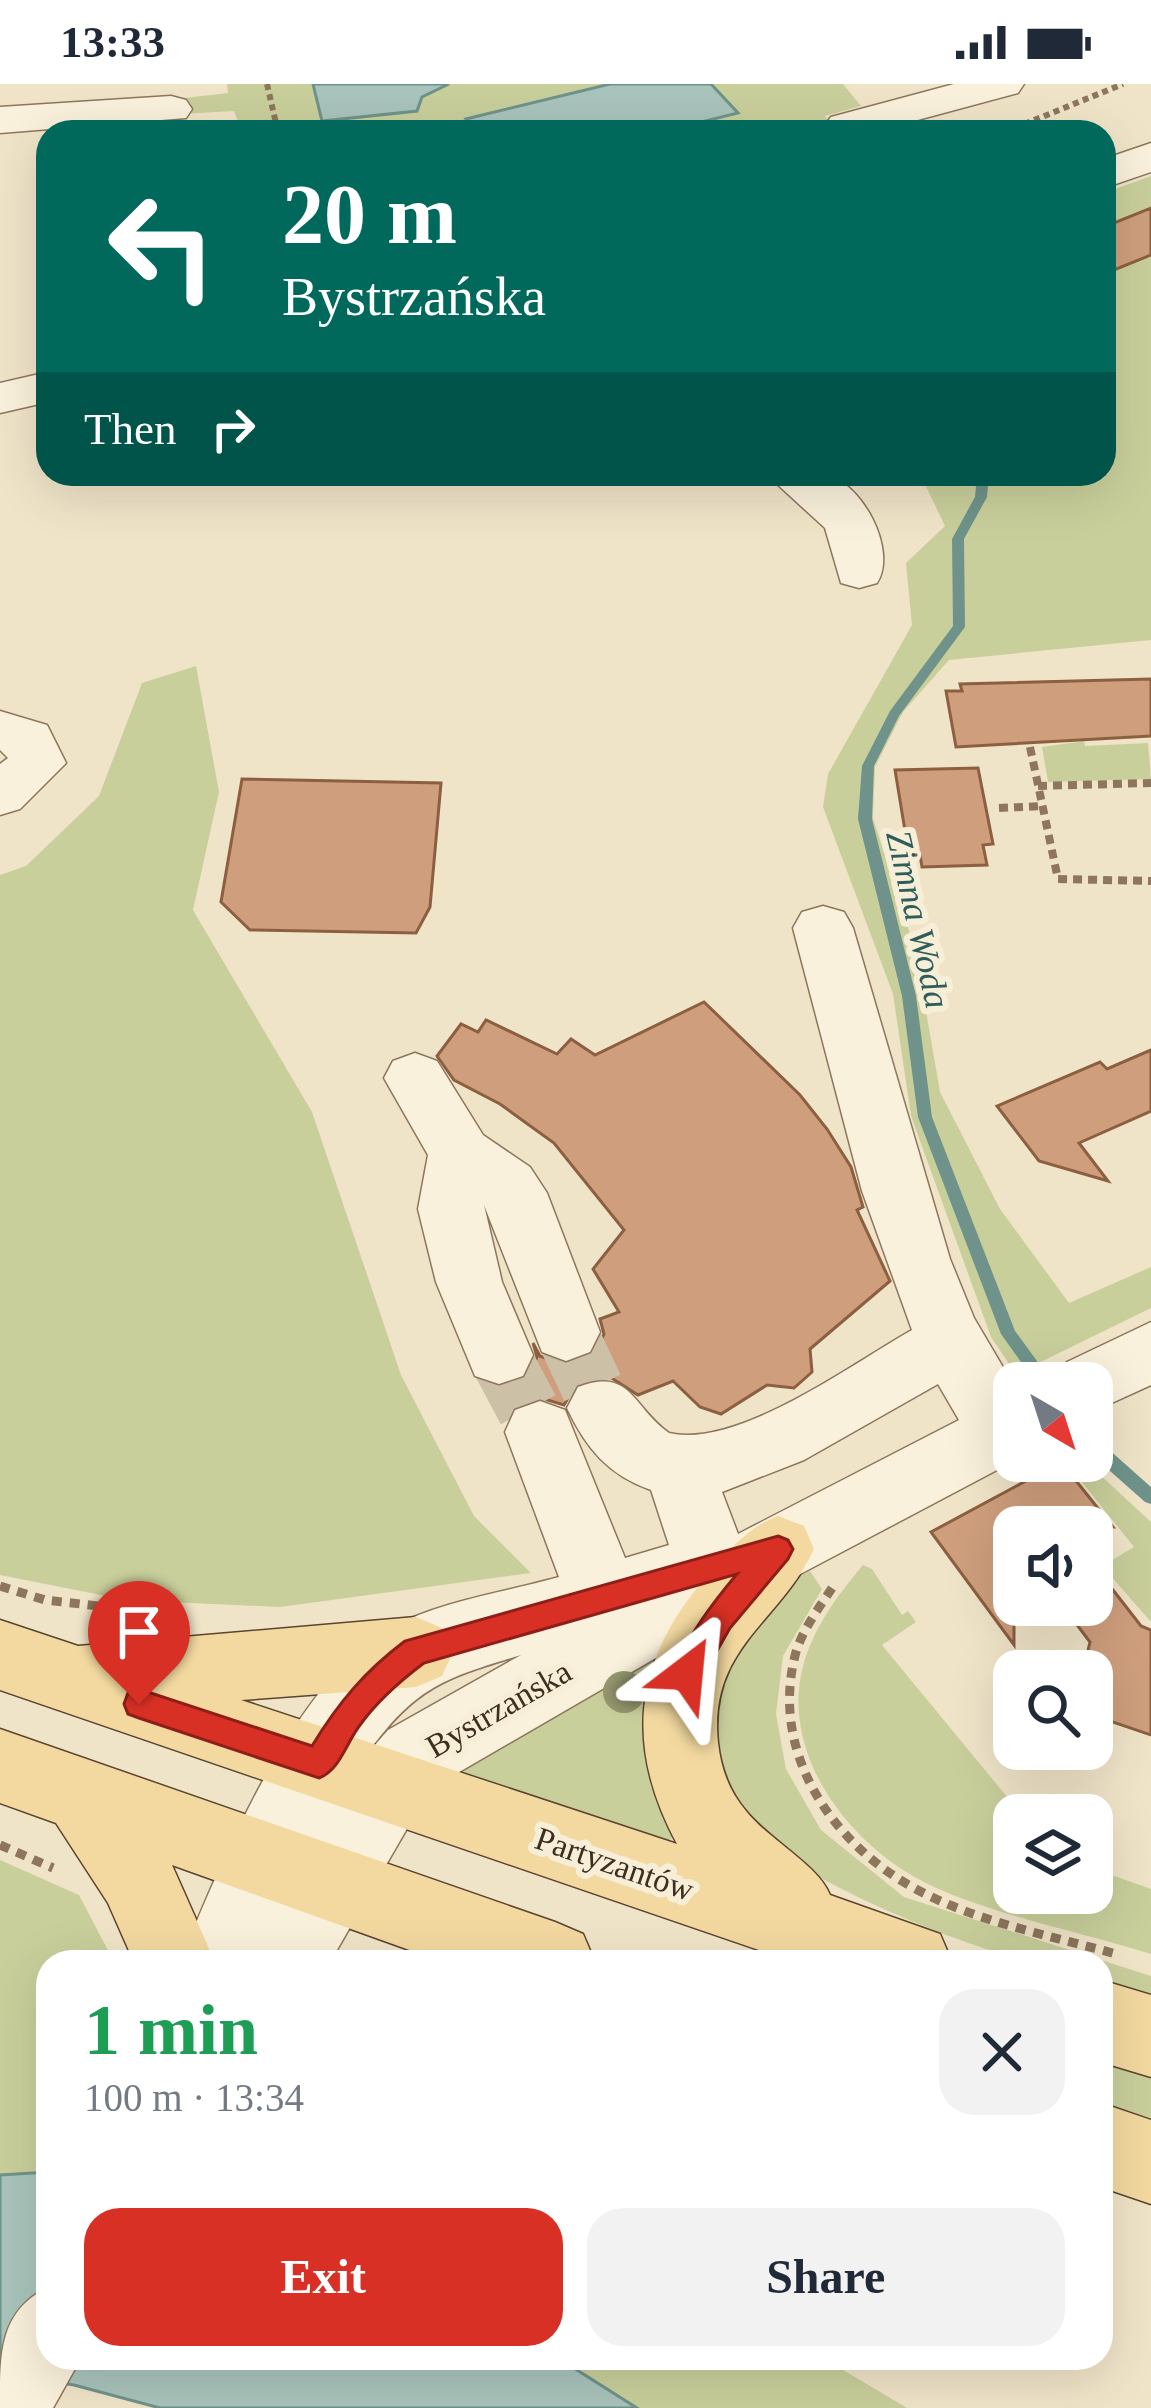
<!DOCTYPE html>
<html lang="en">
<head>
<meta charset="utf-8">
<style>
	:root { --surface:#fff; --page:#f2f2f3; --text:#1f2937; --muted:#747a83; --accent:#d93025 }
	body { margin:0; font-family:"Times New Roman",serif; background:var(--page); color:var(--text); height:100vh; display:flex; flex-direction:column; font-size:45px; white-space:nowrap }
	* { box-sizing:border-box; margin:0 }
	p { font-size:39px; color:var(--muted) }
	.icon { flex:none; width:66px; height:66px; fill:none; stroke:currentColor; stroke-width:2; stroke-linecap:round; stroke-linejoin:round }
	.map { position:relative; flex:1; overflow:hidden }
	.sheet { position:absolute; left:36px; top:1866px; width:1077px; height:420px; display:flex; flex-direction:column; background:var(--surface); border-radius:36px; box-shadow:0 12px 48px #0002 }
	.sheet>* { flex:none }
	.guide { position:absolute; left:36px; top:36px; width:1080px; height:366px; border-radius:36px; box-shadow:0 12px 48px #0002; background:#00695c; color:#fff; overflow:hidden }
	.needle { width:78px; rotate:141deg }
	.tools { position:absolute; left:993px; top:1278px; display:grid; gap:24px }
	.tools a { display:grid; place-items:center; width:120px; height:120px; border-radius:24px; background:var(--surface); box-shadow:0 12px 48px #0002; font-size:60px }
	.pin { position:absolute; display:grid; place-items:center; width:102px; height:102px; color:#fff; margin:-123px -51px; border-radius:50% 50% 50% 0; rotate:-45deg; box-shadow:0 0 12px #0007 }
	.pin .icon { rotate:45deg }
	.me { position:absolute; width:132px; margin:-66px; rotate:29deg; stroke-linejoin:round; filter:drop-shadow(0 0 9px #0008) }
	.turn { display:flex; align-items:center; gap:42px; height:252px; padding:0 48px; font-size:54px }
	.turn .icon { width:156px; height:156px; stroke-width:2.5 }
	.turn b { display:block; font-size:84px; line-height:102px }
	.then { display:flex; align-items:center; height:114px; padding:0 48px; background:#0003; gap:24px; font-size:45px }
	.round { display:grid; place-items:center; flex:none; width:126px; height:126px; border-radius:36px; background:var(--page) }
	.head { display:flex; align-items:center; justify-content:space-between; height:204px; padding:0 48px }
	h1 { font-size:72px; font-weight:600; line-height:90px; color:#1e9e55 }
	.action { display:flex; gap:24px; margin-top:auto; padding:24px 48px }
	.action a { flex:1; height:138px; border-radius:36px; background:var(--accent); color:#fff; font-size:48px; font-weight:600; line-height:138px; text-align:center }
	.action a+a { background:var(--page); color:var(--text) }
	.status { display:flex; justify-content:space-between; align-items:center; height:84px; padding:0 60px; background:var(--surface); direction:ltr }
	.status svg { height:33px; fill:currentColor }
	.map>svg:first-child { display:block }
	.green { fill:#c9cf9b }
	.water { fill:#a9c4bc; stroke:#6f938a; stroke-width:3 }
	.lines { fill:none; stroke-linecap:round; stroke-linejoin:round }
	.stream { fill:#6f938a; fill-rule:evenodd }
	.building { fill:#cf9f7d; stroke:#8d5f41; stroke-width:3 }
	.minor-tunnel { stroke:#ccc0a6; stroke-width:62; stroke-dasharray:62 32; stroke-linecap:butt }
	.minor-casing { stroke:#8d765c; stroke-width:3 }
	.major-casing { stroke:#5b4430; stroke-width:3 }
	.path-far2 { stroke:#8d765c; stroke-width:6; stroke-dasharray:6 4.5; stroke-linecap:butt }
	.path-far1 { stroke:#8d765c; stroke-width:8; stroke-dasharray:9 6; stroke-linecap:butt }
	.path { stroke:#8d765c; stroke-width:9; stroke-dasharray:10 8; stroke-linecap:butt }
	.minor { fill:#faf1dc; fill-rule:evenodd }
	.major { fill:#f3d9a0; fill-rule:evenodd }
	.tree { fill:#96986f }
	.route { fill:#d93025; stroke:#8d1f18; stroke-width:3 }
	.labels { text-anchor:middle; stroke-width:12; stroke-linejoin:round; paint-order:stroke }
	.street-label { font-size:33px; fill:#3d2e20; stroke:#f7eed8 }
	.water-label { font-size:36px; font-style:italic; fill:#2f5d5a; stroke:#f7eed8 }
</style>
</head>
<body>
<div class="status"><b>13:33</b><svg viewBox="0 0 49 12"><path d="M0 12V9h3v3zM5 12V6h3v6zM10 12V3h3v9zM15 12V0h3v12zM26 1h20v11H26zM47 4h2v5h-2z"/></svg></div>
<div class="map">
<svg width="1151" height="2324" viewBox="0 0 1151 2324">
	<rect width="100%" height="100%" fill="#f0e4c8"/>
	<path class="green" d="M227,0H843L861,22L825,32L829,38L817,42L822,48H242L234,27L180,30L176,15L228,9Z
		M1151,92V556L949,576L903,628L875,683L873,734L916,869L940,1008L1000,1125L1069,1219L1151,1183V1224L1016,1290L991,1253L911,1032L893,910L823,723L828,690L912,541L906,479L945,442L920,390H1104V109Z
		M196,582L219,708L193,826L312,1028L401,1291L474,1432L531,1489L280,1523L126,1516L0,1491V791L26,782L99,712L142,599Z
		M1084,657L1085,662L1148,659L1151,695L1048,698L1042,663Z
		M1065,1377H1085L1151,1438V1538L1102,1482L1134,1463Z
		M863,1481L872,1485L902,1531L908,1527L916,1538L882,1561L1022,1731H1014V1809H1092V1784L1151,1805V1870C1082,1848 997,1832 932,1802C854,1766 779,1674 803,1582C814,1543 837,1512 863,1481Z
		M810,1487L822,1505L783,1572L776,1630L786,1685L821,1746L904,1813L1151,1892V1915L1101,1899V1878C1080,1878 1057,1881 1036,1878C971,1868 745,1776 722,1714C711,1684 711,1644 706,1613L774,1506Z
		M651,1577L658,1583L674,1749L670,1758L450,1689Z
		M0,1776L79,1811L114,1878H48V2088L0,2091Z
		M1101,1977L1151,1994V2034L1101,2018Z
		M558,2274H823L907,2324H637Z"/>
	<path class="water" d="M313,0H449L422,13L417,27L322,37Z
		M610,0H711L738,29L661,48H476L466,35Z
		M48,2088V2274H558L637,2324H160L74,2301L0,2290V2091Z"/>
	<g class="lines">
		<path class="stream" d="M977,390H989L987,413L964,455L965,543L899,632L874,682L872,735L916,912L932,1033L1015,1247L1053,1299H1036L1001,1250L918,1033L902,912L858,735L862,682L890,627L953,542L952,455L975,413Z
			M1092,1354L1098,1356L1151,1403V1420L1145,1418L1092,1371Z"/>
	</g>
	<path class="building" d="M1151,124V171L1104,190V143Z
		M1151,595V652L956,663L946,607H962L960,600Z
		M978,684L993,760L983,761L987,781L922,783L920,771H909L895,686Z
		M242,695L441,699L430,823L416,849L250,846L221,818Z
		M704,918L800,1011L827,1045L851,1083L863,1123L857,1126L890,1197L810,1265L812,1288L794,1304L767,1301L721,1330L700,1323L673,1297L638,1311L610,1293L577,1299L564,1321L538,1313L513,1322L507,1333L492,1302L527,1294L537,1273L533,1259L540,1272L564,1281L594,1270L604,1250L600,1235L619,1228L593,1185L624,1146L554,1059L500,1020L454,996L437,972L461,940L478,948L486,936L557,970L571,955L595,971Z
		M1151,966V1027L1079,1059L1108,1097L1039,1077L997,1022L1100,978L1107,985Z
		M1061,1378L1113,1443H1014V1561L931,1448Z
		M1092,1479L1141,1542L1151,1546V1651L1092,1631V1587H1083L1090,1558L1062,1521H1092Z"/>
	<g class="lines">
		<path class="minor-tunnel" d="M566,1248L602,1324
			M499,1271L540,1348"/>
		<defs>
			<path id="minor" d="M954,0H1024L1018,9L873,48H829L824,42L831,33Z
				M171,12L186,16L192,25L186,34L0,49V23Z
				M1151,59V88L1104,104V75Z
				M48,288V318L0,329V299Z
				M766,390C784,390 806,386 824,390C862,398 898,466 877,499L859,504L841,499L825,444Z
				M0,627L47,641L66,679L20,725L0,731V680L8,674L0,666Z
				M823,822L844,828L853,844L950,1175L974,1234L1014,1302V1377L804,1488L442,1698L416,1729L330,1878H180C220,1781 296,1593 392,1543C441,1517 506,1508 559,1493L505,1348L515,1326L540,1317L565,1326L625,1474L669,1461L651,1406C608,1391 586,1364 567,1324L578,1303C632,1283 631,1322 669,1349C738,1365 853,1279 912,1246L862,1107L793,844L802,828ZM938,1300L959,1336L738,1450L722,1408L804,1376ZM521,1571L388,1646L368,1669C416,1602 446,1594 521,1571Z
				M415,969L437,977L483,1051L530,1083L547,1109L600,1248L590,1268L566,1277L542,1268L484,1121L502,1198L533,1271L523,1292L499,1300L475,1292L436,1198L418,1125L428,1071L384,994L393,977Z
				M1151,1238V1301L1092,1328V1299H1057L1067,1278Z
				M48,2203V2274H81L53,2324H0C0,2266 0,2228 48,2203Z"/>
			<path id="major" d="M778,1432L804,1442L814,1465C780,1539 708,1563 718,1659C721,1685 729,1707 746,1727C769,1756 818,1781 830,1811L940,1850L952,1878H794L0,1606V1536L78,1562L416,1533L442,1544L453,1568L442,1592L416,1603L241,1616L677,1760C624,1661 633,1575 709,1490C730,1465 747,1444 778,1432Z
				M0,1645L555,1838L583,1850L595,1878H443L172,1781L215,1878H134L108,1819L56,1739L0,1719Z
				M1101,1896L1151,1911V1993L1101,1978Z
				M1101,2019L1151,2036V2120L1101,2103Z"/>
		</defs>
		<use href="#minor" class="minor-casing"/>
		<use href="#major" class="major-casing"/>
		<path class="path-far2" d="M267,0L278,48
			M301,43L302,48
			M1005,48L1123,0"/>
		<path class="path-far1" d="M1030,663L1058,795L1151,797
			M1038,702L1151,699
			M999,724L1043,722"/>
		<path class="path" d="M0,1502L45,1516L143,1527
			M832,1504C819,1524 803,1545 796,1568C769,1666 830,1758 914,1804C976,1838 1049,1851 1116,1870
			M0,1761L53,1784"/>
		<use href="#minor" class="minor"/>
		<use href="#major" class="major"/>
	</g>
	<circle class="tree" cx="624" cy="1608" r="21"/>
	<path class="route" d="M778,1452L788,1456L793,1465L788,1475L730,1544L698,1600L687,1604L676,1600L672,1589C688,1552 711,1521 737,1490L424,1579C400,1597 378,1616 360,1641C346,1659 340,1686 319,1694L139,1634L128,1630L124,1620L128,1609L139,1605L312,1662C338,1619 365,1587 405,1557Z"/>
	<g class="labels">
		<g class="street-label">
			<text transform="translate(498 1624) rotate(-30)" y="12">Bystrzańska</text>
			<text transform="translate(615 1779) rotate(19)" y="12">Partyzantów</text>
		</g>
		<g class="water-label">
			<text transform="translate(919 835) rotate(77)" y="13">Zimna Woda</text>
		</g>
	</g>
</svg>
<div class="tools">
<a><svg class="needle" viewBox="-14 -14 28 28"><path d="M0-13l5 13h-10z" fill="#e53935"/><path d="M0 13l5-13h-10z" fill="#747a83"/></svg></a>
<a><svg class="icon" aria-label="sound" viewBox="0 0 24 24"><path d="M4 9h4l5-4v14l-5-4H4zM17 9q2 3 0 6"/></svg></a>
<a><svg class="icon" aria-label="search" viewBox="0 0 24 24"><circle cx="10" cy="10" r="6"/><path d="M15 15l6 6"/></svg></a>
<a><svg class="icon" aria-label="layers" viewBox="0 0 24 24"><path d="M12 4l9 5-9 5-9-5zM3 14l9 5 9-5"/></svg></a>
</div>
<div class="pin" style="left:139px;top:1620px;background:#d93025"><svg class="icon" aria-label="arrive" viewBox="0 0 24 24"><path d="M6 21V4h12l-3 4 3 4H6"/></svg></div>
<svg class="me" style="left:687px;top:1589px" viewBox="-20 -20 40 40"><path d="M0-17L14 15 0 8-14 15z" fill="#d93025" stroke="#fff" stroke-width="4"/></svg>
<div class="guide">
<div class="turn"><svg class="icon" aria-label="left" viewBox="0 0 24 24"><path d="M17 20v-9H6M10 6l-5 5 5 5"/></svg><div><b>20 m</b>Bystrzańska</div></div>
<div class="then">Then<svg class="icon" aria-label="right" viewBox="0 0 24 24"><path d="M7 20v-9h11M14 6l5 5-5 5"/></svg></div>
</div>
<section class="sheet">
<div class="head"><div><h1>1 min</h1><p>100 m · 13:34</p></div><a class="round"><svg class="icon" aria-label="close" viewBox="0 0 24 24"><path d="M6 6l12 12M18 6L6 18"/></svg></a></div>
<div class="action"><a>Exit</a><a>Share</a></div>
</section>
</div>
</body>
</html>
